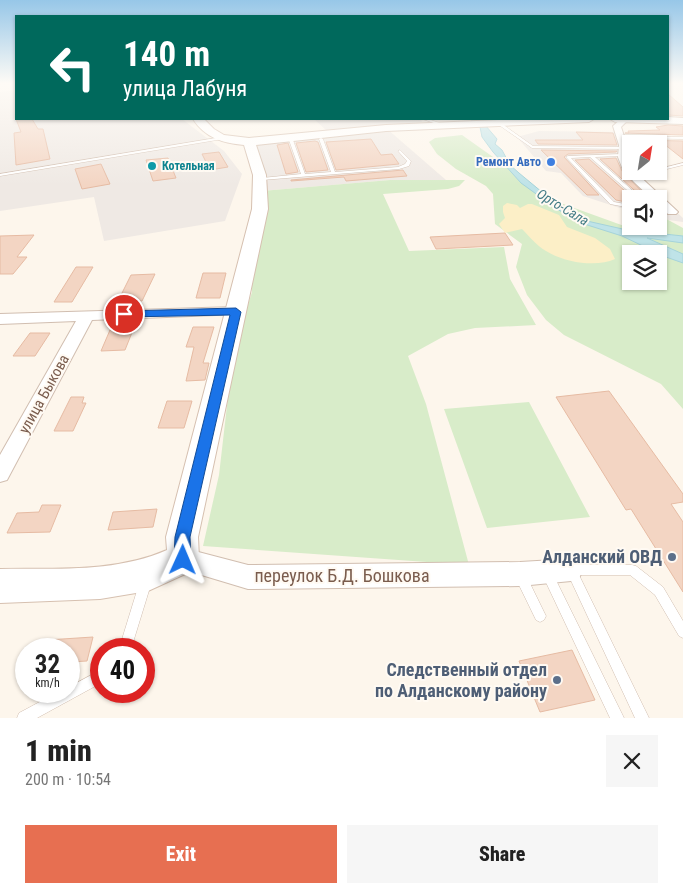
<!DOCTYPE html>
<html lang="en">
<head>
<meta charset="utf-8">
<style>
	:root { --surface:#fff; --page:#f6f6f6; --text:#222; --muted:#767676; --accent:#e76f51 }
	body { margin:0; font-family:"Roboto Condensed",sans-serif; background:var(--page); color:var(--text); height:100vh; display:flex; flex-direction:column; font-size:19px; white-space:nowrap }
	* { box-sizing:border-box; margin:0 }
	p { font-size:16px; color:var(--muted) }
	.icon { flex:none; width:28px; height:28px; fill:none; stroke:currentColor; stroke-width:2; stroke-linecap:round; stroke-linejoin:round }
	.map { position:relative; height:718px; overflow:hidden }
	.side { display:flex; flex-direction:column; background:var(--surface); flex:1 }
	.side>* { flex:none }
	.banner { position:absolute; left:15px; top:15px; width:654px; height:105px; border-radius:0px; box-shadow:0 1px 4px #0004; background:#00695c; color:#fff; overflow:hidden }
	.needle { width:32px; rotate:30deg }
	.fabs { position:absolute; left:622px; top:135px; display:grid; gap:10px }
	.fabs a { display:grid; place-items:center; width:45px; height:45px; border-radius:0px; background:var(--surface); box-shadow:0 1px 4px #0004; font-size:25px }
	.speed { position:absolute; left:15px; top:638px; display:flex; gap:10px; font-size:25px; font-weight:700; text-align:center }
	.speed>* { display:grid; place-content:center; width:65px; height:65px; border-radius:50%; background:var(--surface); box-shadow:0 1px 4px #0004; line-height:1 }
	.speed small { font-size:12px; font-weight:400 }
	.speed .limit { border:8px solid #d22; background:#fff; color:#111 }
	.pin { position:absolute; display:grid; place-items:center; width:42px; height:42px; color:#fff; margin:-21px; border:2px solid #fff; border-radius:50%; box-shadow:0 1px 5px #0007 }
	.me { position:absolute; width:55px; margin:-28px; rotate:1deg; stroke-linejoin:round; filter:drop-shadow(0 0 4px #0008) }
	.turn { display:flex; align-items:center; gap:18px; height:105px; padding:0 25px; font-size:22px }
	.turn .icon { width:65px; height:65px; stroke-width:2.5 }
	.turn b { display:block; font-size:35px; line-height:42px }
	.round { display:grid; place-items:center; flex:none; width:52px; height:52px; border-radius:0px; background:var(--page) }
	.head { display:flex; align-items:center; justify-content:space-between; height:85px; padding:0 25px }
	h1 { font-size:30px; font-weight:800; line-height:38px }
	.primary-button { display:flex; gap:10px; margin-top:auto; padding:10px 25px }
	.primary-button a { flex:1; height:58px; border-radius:0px; background:var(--accent); color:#fff; font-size:20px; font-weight:800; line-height:58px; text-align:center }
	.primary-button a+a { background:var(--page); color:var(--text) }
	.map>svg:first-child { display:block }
	.industrial { fill:#efe9e4 }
	.green { fill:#d8ecc9; fill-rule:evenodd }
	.sand { fill:#fcefc7 }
	.water { fill:#bfe3e8; stroke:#a5d3da }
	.building { fill:#f3d5c3; stroke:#e6bba3 }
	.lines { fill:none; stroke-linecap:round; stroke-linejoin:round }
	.lane-casing { stroke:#d1beb0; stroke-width:1 }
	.street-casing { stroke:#d1beb0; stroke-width:2 }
	.secondary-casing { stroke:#d6c0b0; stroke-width:2 }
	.lane { fill:#fff; fill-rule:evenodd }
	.street { fill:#fff; fill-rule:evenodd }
	.secondary { fill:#fff; fill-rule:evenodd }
	.route { fill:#1a73e8; stroke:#114b97 }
	.shop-dot { fill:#3f7fe0; stroke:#fffaf3; stroke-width:2 }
	.culture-dot { fill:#0f9aa8; stroke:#fffaf3; stroke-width:2 }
	.service-dot { fill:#5c6f8a; stroke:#fffaf3; stroke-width:2 }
	.labels { text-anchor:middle; stroke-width:4; stroke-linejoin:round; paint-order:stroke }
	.far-shop-label { font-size:12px; font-weight:bold; fill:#366cbe; stroke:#fffaf3; text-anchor:end }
	.far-culture-label { font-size:12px; font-weight:bold; fill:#0d838f; stroke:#fffaf3; text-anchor:start }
	.far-water-label { font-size:14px; font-style:italic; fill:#437c86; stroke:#fffaf3 }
	.street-label { font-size:15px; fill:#7a5c4d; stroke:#fffaf3 }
	.near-service-label { font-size:18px; font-weight:bold; fill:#4e5e75; stroke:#fffaf3; text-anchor:end }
	.near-street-label { font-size:18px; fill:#7a5c4d; stroke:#fffaf3 }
</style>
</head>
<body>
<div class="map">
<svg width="683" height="718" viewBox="0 0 683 718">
	<rect width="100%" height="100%" fill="#fdf6ec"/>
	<path class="industrial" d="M16,90V119H182L224,151L242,174L225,221L104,241L94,197L0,211V92Z
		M314,119H421L422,122L328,132Z
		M386,128L446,180H390L262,191L249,142Z
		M539,131L618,132L624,138L630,153L626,156L631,171L683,218V222L668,220L659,215V199H631V208H620L583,196L561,173L546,171L517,137Z"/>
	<path class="green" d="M462,135L555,201L627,227L631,222V226H659V215L683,228V409L661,384L564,335L546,320L527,295L516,267L522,244L495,224L493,194L486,186L456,169L437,154L429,142L435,138ZM631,254H659V281H631Z
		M390,180H465L459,186L448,189L383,194L409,251L504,247L510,279L536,325L475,328L448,334L408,356L426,404L469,565L203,546L219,475L228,397L237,340L252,292L250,255L262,191Z
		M529,402L590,517L487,528L444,409Z"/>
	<path class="sand" d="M507,203L517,205L520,208L528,204H532L559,215L567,227L595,238L610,249L615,259C596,268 563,262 546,251C536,245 530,237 522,229L505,233L499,224L505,218L503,212V206Z"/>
	<path class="water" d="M470,119H480L497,139L495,144L502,150L510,165L519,173L554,202L579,213L587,221L627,230L683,236V243L647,238L683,254V263L666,257L622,236L581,223L557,209L521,183L493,152L482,137L480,127Z"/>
	<path class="building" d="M668,94L683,107V116L668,115Z
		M16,119H32L38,129H43L50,159L16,165L14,133L21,132Z
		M668,125L683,126V135L625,133H629L628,131L660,130L656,127Z
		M576,132L613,133L617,145L538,144L535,140H583Z
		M371,139L381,155L392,154L399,164L336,170L326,142Z
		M635,140L683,141V159L664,144H637Z
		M315,141L318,142L328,170L306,172L296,143Z
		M288,143L298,172L286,174L277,145Z
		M541,150L617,151L616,152L568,154L564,157L599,195H587Z
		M219,152L228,167L210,170L202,154Z
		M168,158L176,178L153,181L146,160Z
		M616,158L622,171L649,199H644L600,159Z
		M589,159L634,199H631V203L616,200L575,160Z
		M101,164L110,184L82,189L75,169Z
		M403,170L407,176L346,181L344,177L291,181V180Z
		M505,233L513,245L436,249L430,237Z
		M34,235L17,257H27L13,274H0V236Z
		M76,267H93L72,302H54Z
		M203,273H226L220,298H196Z
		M155,274L142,301H118L131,275Z
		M193,327H214L203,363H209L205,380L186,381L194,347H186Z
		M110,330H133L125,350L101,351Z
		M30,333H50L35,356H13Z
		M609,391L683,494V502L671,504L683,522V592L631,509L626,510L556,397Z
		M71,397H84L82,403H86L73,431H54Z
		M167,401H192L184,428H158Z
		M42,505H61L50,532L7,533L17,513L39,512Z
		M157,509L153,527L108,530L113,512Z
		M93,637L87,661L69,662V649H47V640Z
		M572,650L595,700L540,712L519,661Z"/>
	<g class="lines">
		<defs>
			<path id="lane" d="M423,119H428L445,125L442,126Z
				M496,121H498L533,146L623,147L625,148L623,149L532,148L496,123Z
				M619,136L683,137V139L618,138L617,137Z
				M222,137L224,138L223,139L0,176V174Z
				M321,138L323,139L335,172L398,167L405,164L407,161L398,151L400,150L411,161L409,166L399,169L262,180L260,179L262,178L301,174L289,140L291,139L293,140L305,174L331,172L319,139Z
				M623,154L624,155L622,156L595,157L642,199H637L590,157L571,158L614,202L631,205V208L610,204L566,157L568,156Z
				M683,163V165L659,171V169Z
				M633,171H653L651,172H635Z
				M571,565H632L636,566L663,587L683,621V638L679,636L655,595L630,575H579L649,718H635L566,570L567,566Z
				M547,569L551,570L624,718H610L542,574L543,570Z
				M521,572L525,573L544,612L546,616L544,620L540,622L536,620L517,581L516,577L517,573Z
				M145,578L149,580L151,584L131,649H119L139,584L141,580Z
				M101,670V683L37,718H17L19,713L60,691H69V687Z"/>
			<path id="street" d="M621,119H629L621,127L627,145V156L631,171H634L676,210L678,212L676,214H668L659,205V199H652L634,182L623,170L618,157L619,145L613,126Z
				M236,307L241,308L243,311L241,314L92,320L7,480L0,482V455L76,321L0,324V314Z
				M183,548L248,565L520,562L571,559L579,562L583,570L579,578L571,581L520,586L248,589L175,567L171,559L175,551Z"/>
			<path id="secondary" d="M668,117L683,118V124L615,122L610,119H668Z
				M193,119H204L214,129L224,135L249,138L386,125L520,119H594L589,122L386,131L256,145L266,175L268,209L198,537L199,559L194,570L148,591L100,599L0,603V569C55,568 115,573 167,550L166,537L252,209L253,175L244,145C223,143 205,138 193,119Z"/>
		</defs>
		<use href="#lane" class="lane-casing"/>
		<use href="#street" class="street-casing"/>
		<use href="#secondary" class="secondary-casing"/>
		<use href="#lane" class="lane"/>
		<use href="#street" class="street"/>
		<use href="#secondary" class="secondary"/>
	</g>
	<linearGradient id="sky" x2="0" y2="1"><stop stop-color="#97c7e8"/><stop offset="0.45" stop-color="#fefbf6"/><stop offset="1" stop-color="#fefbf6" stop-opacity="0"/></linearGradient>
	<rect width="683" height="185" fill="url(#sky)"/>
	<path class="route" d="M236,308L241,312L190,537L191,560L188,565L183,567L177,565L174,560L175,537L230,315L124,317L119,314L124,311Z"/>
	<circle class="shop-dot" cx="551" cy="162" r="5"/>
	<circle class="culture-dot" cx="152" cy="166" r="5"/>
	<g class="service-dot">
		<circle cx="672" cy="557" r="5"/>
		<circle cx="557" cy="680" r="5"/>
	</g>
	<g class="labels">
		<g class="far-shop-label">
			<text x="541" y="166">Ремонт Авто</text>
		</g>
		<g class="far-culture-label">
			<text x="162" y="170">Котельная</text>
		</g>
		<g class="far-water-label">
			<text transform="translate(563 207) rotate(31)" y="5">Орто-Сала</text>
		</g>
		<g class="street-label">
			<text transform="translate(44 394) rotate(-61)" y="5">улица Быкова</text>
		</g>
		<g class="near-service-label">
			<text x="662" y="563">Алданский ОВД</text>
			<text x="547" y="676">Следственный отдел<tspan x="547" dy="21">по Алданскому району</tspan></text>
		</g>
		<g class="near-street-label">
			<text x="342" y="582">переулок Б.Д. Бошкова</text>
		</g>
	</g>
</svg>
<div class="fabs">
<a><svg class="needle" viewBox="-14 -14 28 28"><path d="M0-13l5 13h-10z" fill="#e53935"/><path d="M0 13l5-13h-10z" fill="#767676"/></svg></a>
<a><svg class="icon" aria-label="sound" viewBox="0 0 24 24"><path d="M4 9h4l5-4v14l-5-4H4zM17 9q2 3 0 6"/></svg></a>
<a><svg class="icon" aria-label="layers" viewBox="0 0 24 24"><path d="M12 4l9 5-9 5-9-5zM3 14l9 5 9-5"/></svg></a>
</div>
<div class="speed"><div>32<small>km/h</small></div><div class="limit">40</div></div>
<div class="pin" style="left:124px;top:314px;background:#d93025"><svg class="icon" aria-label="arrive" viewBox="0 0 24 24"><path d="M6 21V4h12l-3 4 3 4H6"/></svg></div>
<svg class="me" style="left:183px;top:560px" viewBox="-20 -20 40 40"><path d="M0-17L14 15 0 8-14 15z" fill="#1a73e8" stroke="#fff" stroke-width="4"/></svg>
<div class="banner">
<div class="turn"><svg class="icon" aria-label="left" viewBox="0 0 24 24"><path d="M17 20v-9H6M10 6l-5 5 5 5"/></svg><div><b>140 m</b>улица Лабуня</div></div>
</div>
</div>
<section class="side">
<div class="head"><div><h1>1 min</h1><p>200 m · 10:54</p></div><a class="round"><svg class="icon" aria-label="close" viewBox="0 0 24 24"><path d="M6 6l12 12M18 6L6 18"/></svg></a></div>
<div class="primary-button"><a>Exit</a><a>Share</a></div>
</section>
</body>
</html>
